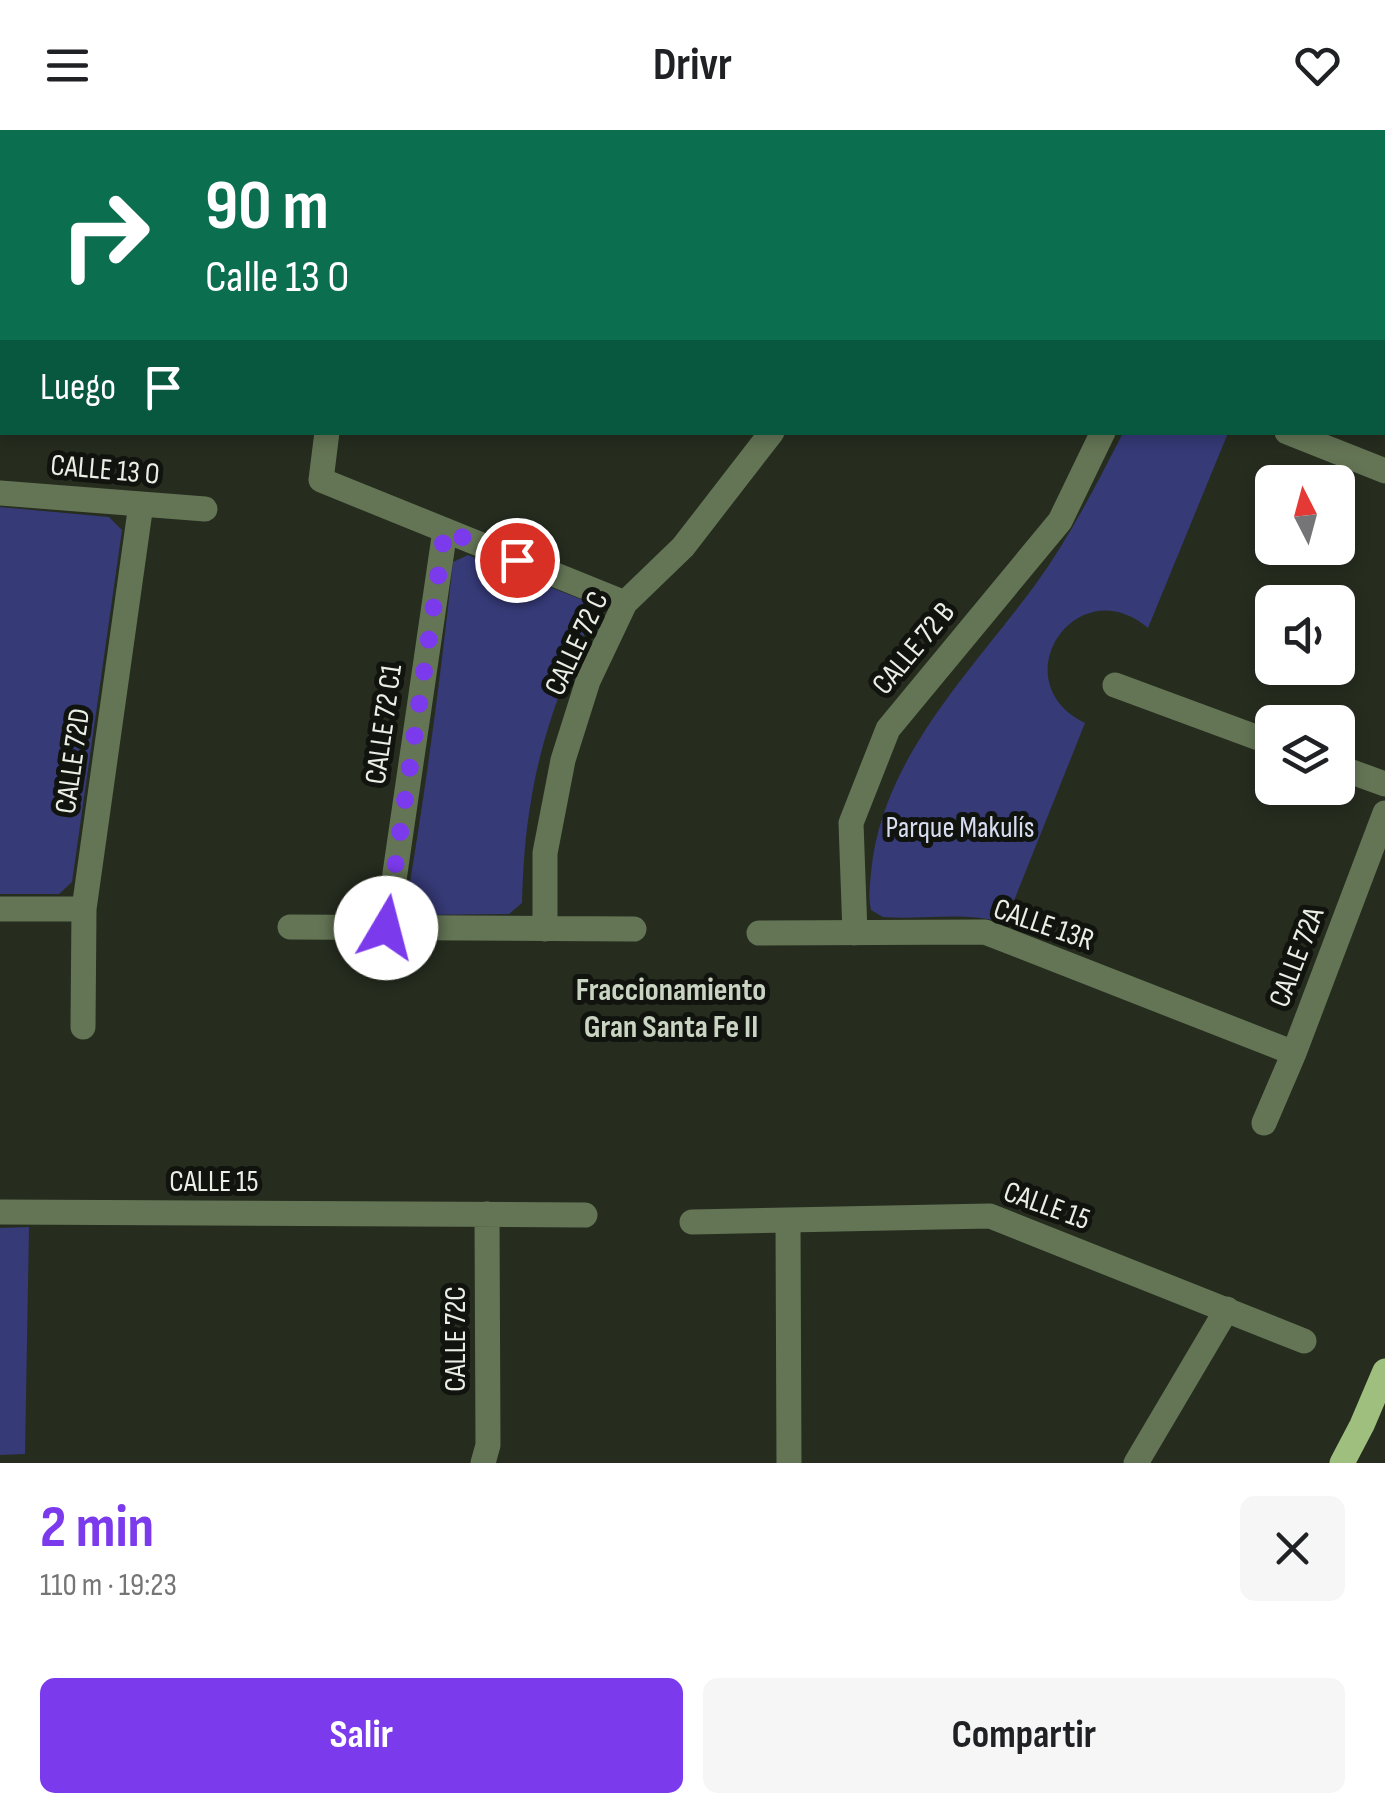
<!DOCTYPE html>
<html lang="es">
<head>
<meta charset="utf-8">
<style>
	:root { --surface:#fff; --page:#f6f6f6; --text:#202124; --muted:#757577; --accent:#7c3aed }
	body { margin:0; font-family:"Sofia Sans Condensed",sans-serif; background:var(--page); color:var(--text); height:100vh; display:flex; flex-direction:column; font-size:38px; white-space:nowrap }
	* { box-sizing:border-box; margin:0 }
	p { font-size:32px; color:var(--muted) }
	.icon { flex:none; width:55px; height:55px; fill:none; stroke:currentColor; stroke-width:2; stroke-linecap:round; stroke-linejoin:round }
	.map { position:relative; height:1333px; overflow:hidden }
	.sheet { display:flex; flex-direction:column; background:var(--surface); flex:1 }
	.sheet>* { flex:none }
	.banner { position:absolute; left:0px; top:0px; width:1385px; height:305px; box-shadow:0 5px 15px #0003; background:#0b6e4f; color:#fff; overflow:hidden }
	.needle { width:65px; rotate:354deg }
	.controls { position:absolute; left:1255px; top:335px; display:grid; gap:20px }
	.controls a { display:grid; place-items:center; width:100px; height:100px; border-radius:15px; background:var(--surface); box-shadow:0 5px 15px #0003; font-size:50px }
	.pin { position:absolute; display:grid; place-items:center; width:85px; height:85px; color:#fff; margin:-42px; border:5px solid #fff; border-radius:50%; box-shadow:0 2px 10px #0007 }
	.me { position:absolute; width:110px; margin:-55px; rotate:8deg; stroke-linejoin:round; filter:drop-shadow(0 0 8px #0008) }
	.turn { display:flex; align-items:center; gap:35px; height:210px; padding:0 40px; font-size:45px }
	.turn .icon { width:130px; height:130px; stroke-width:2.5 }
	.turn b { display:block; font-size:70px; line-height:85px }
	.then { display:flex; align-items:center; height:95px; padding:0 40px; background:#0003; gap:20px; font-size:38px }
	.round { display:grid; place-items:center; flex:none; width:105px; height:105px; border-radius:15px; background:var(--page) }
	.headline { display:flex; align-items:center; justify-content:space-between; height:170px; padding:0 40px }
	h1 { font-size:60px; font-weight:700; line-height:75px; color:var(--accent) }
	.primary-button { display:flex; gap:20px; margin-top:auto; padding:20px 40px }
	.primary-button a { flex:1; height:115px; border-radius:15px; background:var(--accent); color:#fff; font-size:40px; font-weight:700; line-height:115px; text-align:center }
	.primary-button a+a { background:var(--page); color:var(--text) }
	header { display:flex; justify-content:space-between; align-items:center; height:130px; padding:0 40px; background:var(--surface); font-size:45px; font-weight:700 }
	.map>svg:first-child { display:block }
	.green { fill:#363a77 }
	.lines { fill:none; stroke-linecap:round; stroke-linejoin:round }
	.minor { stroke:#647555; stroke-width:25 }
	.major { stroke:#9ebf7d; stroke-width:25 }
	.route { stroke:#7c3aed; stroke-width:18; stroke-dasharray:0 32.4 }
	.labels { text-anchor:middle; stroke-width:10; stroke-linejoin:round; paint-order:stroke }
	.street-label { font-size:30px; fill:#eaefe6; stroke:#11140e }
	.park-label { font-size:30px; fill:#d8dcf1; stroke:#11140e }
	.neighbourhood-label { font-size:32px; font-weight:bold; fill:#cad4c2; stroke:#11140e }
</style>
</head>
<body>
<header><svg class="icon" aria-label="menu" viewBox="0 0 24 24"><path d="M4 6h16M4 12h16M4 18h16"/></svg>Drivr<svg class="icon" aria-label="heart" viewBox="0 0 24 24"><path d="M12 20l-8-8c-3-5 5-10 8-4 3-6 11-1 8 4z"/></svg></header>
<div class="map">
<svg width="1385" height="1333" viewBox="0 0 1385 1333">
	<rect width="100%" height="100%" fill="#262d1f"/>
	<path class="green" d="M4,0H239L243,2H3Z
		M1123,303H1228L1148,498C1077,437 1000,551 1085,593L1005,793C965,781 924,790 883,787L871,780C868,767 870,756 871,743C881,629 971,542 1035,455C1070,407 1096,355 1123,303Z
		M0,377L109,387L122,400L72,752L59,764H0Z
		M468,425L588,472L593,485C565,545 541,606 531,671C525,705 523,739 522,773L509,784L421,785L407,770C426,658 441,545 453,432Z
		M29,1097L25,1324L0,1325V1098Z"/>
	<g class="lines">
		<path class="minor" d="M267,0L271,2
			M1256,0L1263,2
			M920,2L921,0
			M1382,51L1385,52
			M0,57L2,58
			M327,302L321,350L625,473
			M1287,302L1385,341
			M0,363L205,379
			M1115,555L1272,613
			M1338,637L1385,654
			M0,779H84
			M290,797L634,799
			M387,798L445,400
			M545,799V723L563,630L588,551L625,473L683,417L772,302
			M759,803L985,802L1294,923
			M855,803L851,693L888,599L1060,391L1103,302
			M83,897L84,779L141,374
			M1264,993L1294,923L1385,683
			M0,1082L585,1085
			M788,1090L789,1333
			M692,1092L990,1086L1304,1211
			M483,1333L488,1315L487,1084
			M1136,1333L1227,1179"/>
		<path class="major" d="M1342,1333L1362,1295L1385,1241"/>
	</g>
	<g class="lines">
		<path class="route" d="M386,798L445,400L517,430"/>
	</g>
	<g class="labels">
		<g class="street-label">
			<text transform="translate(105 339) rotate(5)" y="10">CALLE 13 O</text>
			<text transform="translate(576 513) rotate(-65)" y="10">CALLE 72 C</text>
			<text transform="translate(913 518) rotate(-50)" y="10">CALLE 72 B</text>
			<text transform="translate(383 594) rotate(-82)" y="10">CALLE 72 C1</text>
			<text transform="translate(72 631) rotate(-82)" y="10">CALLE 72D</text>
			<text transform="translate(1044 794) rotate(19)" y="10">CALLE 13R</text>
			<text transform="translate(1296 827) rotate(-69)" y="10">CALLE 72A</text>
			<text x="214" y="1061">CALLE 15</text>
			<text transform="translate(1047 1075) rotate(20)" y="10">CALLE 15</text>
			<text transform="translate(455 1209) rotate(-90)" y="10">CALLE 72C</text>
		</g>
		<g class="park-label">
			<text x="960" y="707">Parque Makulís</text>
		</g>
		<g class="neighbourhood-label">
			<text x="671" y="870">Fraccionamiento<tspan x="671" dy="37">Gran Santa Fe II</tspan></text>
		</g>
	</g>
</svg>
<div class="controls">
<a><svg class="needle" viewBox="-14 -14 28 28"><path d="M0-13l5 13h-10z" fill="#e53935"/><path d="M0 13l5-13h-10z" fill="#757577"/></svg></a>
<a><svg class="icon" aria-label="sound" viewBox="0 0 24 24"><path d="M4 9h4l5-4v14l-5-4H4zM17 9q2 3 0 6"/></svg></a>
<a><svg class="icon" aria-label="layers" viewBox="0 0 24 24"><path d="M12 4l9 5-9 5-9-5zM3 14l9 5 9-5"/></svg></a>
</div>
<div class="pin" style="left:517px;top:430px;background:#d93025"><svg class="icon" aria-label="arrive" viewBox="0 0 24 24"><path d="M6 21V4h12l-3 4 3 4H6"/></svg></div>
<svg class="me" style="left:386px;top:798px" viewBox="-20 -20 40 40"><circle r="19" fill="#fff"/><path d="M0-13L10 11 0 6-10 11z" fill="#7c3aed"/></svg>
<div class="banner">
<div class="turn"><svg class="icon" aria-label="right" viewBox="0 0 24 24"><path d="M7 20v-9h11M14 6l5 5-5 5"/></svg><div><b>90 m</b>Calle 13 O</div></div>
<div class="then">Luego<svg class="icon" aria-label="arrive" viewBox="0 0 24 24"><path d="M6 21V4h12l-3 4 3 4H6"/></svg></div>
</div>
</div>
<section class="sheet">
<div class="headline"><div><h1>2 min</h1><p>110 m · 19:23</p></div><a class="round"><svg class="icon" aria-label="close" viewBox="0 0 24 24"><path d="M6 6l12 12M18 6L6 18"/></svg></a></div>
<div class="primary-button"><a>Salir</a><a>Compartir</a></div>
</section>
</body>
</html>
